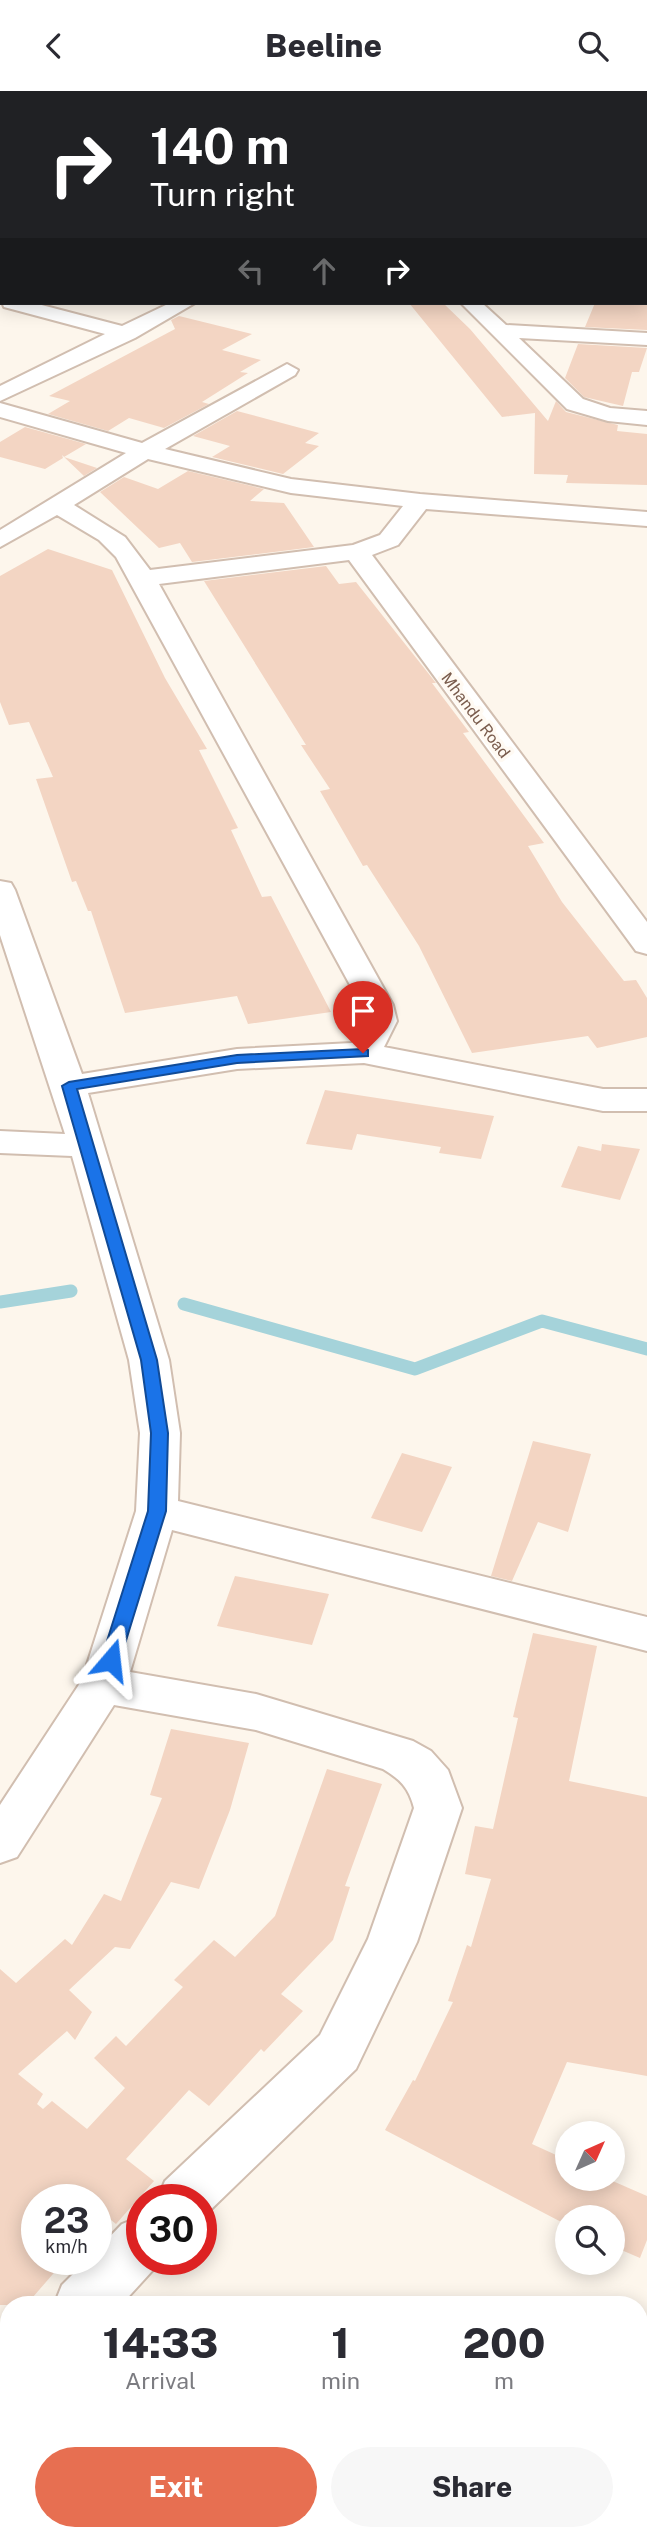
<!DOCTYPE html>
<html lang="en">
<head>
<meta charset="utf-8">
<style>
	:root { --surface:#fff; --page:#f7f7f7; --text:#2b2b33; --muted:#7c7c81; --accent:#e76f51 }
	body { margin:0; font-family:"Public Sans",sans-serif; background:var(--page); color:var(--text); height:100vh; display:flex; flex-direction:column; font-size:26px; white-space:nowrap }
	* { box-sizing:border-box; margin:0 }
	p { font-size:23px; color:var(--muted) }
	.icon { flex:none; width:38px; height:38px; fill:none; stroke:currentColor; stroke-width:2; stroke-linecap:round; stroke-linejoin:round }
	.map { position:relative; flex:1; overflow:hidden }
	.side { position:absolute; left:0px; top:2205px; width:648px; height:245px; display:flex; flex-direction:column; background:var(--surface); border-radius:28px 28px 0 0; box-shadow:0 4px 18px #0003 }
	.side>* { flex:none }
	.top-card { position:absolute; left:0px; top:0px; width:648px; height:214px; box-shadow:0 4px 18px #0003; background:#202124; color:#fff; overflow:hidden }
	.needle { width:46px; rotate:45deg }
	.tools { position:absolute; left:555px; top:2030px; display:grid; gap:14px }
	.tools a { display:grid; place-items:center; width:70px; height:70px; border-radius:50%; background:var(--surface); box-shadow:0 4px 18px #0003; font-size:35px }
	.speed { position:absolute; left:21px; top:2093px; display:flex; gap:14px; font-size:35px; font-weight:700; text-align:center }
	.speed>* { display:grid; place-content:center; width:91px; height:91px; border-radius:50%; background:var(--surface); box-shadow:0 4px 18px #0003; line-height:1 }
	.speed small { font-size:18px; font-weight:400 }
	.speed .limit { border:10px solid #d22; background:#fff; color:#111 }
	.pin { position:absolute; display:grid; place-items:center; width:60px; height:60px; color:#fff; margin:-72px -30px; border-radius:50% 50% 50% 0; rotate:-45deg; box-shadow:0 0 7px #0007 }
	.pin .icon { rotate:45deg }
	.me { position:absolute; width:77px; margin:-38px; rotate:17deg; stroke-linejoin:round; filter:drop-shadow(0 0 5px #0008) }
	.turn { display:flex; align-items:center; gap:24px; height:147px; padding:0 35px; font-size:32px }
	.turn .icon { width:91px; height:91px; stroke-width:2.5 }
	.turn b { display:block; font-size:49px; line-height:60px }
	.lanes { display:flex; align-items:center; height:66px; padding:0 35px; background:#0003; justify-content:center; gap:35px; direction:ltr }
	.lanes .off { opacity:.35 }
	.eta { display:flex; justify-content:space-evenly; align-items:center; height:119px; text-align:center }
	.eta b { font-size:42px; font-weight:800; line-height:49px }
	.action { display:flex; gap:14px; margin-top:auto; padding:14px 35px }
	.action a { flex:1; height:80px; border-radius:42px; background:var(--accent); color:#fff; font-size:28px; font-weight:800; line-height:80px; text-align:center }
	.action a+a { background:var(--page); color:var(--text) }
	header { display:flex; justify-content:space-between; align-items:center; height:91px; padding:0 35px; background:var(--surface); font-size:32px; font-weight:800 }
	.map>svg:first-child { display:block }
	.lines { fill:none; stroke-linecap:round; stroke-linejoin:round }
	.stream { stroke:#a5d3da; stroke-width:13 }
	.building { fill:#f3d5c3 }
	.minor-casing { stroke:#d1beb0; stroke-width:4 }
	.minor { fill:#fff; fill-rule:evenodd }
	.route { fill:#1a73e8; stroke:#114b97; stroke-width:2 }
	.labels { text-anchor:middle; stroke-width:7; stroke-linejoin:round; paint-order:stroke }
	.far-street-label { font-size:16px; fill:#7a5c4d; stroke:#fffaf3 }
</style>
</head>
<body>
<header><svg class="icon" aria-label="back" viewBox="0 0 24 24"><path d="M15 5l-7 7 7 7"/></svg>Beeline<svg class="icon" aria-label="search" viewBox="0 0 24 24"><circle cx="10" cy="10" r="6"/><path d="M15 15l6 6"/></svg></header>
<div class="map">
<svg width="647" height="2450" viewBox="0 0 647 2450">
	<rect width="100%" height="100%" fill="#fdf6ec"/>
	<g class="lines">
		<path class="stream" d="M0,1211L71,1200
			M184,1213L415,1278L542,1230L647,1258"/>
	</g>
	<path class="building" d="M409,212H443L470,238L548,330L556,310L566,321L618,334L617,340L647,343V394L566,392L568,384L534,383L535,322L502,326Z
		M595,212H647V239L585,236Z
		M179,225L252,243L222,259L261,269L240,281L248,282L202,311L209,313L164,337L129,327L108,340L48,323L70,310L49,305L175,238L171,229Z
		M578,253L647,257L639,281H632L623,315L584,306L565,287Z
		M237,320L319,342L305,352L319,355L283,383L212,366L230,355L193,345Z
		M25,336L86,353L64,366L97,377L84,385L62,364L63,367L45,378L0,366V351Z
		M188,380L264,398L250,410L284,412L314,456L192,471L180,452L159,457L100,401L124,386L158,398Z
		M48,458L112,479L165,587L207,658L199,659L238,737L231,739L262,806L271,805L331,921L248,933L237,905L125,922L91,820H88L76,790L72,791L36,688L53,686L29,631L9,634L0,611V485Z
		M326,475L339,493L356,491L436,592H432L469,641L463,642L544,752L528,755L562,811L624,890L636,889L647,907V946L597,957L588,945L472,962L419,855L367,774L363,775L320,700L330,698L301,654H306L204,490Z
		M325,999L494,1025L481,1068L439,1062L441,1056L357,1043L352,1059L306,1053Z
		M602,1053L640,1058L620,1109L561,1096L578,1055L601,1060Z
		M533,1350L591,1363L568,1441L538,1431L512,1490L491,1485Z
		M402,1362L452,1376L422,1441L371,1427Z
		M235,1485L329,1503L312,1554L217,1535Z
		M533,1542L597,1555L569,1690L647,1706V1985L567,1971L532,2053L567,2069V2088H608L647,2105V2149L640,2167L612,2155V2126H567V2134L385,2039L413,1989L415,1990L453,1911L448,1910L467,1854L471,1856L491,1788L465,1783L475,1735L493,1738L518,1627L513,1626Z
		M171,1638L249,1652L230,1719L199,1798L171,1791L130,1858L115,1856L69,1899L92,1921L75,1949L67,1940L18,1983L43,2003L37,2013L43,2018L52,2010L87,2038L125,1997L94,1967L116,1945L126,1955L183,1896L174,1889L214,1849L235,1866L275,1825L327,1678L382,1693L345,1795L350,1796L333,1849L281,1903L303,1920L264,1961L261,1958L209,2015L189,1999L126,2068L154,2090L116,2133L96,2117V2109H37V2168H66L26,2214H0V1878L16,1892L65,1848L72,1854L104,1803L121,1810L162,1707L150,1704Z"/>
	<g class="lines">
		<defs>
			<path id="minor" d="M261,0H278L279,2H262Z
				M338,0H386L387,2H339Z
				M460,0H476L459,2Z
				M613,0H629V2H613Z
				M646,12H647V22H646Z
				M646,62H647V72H646Z
				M0,91H2V101H0Z
				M646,114H647V126H646Z
				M646,175H647V187H646Z
				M2,211L34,212L122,235L170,212H195L135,247L0,310V295L105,243L4,216Z
				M461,212H482L506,234L647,242V254L519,247L583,308L610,317L647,320V334L608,330L567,318Z
				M287,273L298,279L295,284L165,358L291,388L420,403L647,421V435L426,418L398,454L372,464L647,831V863L636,860L349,469L159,493L393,914L397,930L384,956L603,998H647V1020H603L364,972L237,978L88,1002L169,1269L180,1342L178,1410L647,1526V1560L172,1439L130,1581L256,1603L413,1650L431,1660L448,1679L462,1717L417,1851L356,1978L201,2128V2109H157L165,2090L320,1944L368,1848L414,1717C409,1697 400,1688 383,1678L256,1639L114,1614L17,1766L0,1772V1714L82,1589L136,1420L140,1342L129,1269L72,1065L0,1062V1040L65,1043L0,844V790L11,792L15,799L82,983L237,958L352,952L363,930L361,914L116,466L99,449L57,424L0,456V439L126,362L0,326V312L142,352ZM148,368L291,402L403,415L380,444L353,454L150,479L125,446L74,414Z
				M142,2125V2168H163L121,2214H54L62,2194L88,2168H96V2160L122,2133Z
				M9,2260V2323L0,2327V2264Z"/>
		</defs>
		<use href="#minor" class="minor-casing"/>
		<use href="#minor" class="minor"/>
	</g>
	<path class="route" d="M363,958L368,959V965L237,972L77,998L157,1269L168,1342L166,1420L120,1569L111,1577L104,1574L101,1569L148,1420L151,1342L141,1269L62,995L69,991L237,964Z"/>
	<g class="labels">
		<g class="far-street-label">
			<text transform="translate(476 624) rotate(53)" y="6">Mhandu Road</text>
		</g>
	</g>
</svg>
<div class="tools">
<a><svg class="needle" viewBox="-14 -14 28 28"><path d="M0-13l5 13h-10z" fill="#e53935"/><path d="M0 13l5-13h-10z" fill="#7c7c81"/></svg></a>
<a><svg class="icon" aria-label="search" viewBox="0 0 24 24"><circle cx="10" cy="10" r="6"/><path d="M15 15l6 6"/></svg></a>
</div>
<div class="speed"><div>23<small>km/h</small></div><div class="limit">30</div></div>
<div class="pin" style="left:363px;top:962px;background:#d93025"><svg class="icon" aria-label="arrive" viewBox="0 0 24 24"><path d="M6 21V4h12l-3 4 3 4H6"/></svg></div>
<svg class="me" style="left:111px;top:1569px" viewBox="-20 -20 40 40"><path d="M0-17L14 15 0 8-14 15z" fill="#1a73e8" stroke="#fff" stroke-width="4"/></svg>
<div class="top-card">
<div class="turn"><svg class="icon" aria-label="right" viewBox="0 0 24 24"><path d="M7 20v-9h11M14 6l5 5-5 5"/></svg><div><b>140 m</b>Turn right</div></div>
<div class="lanes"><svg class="icon off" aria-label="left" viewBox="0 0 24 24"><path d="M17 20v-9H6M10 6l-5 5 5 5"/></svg><svg class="icon off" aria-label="ahead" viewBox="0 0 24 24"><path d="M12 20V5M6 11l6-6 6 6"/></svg><svg class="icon" aria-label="right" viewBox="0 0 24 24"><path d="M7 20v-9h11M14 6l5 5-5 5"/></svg></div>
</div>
<section class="side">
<div class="eta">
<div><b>14:33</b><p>Arrival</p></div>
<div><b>1</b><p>min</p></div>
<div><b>200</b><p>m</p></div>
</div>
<div class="action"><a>Exit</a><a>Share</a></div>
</section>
</div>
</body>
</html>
